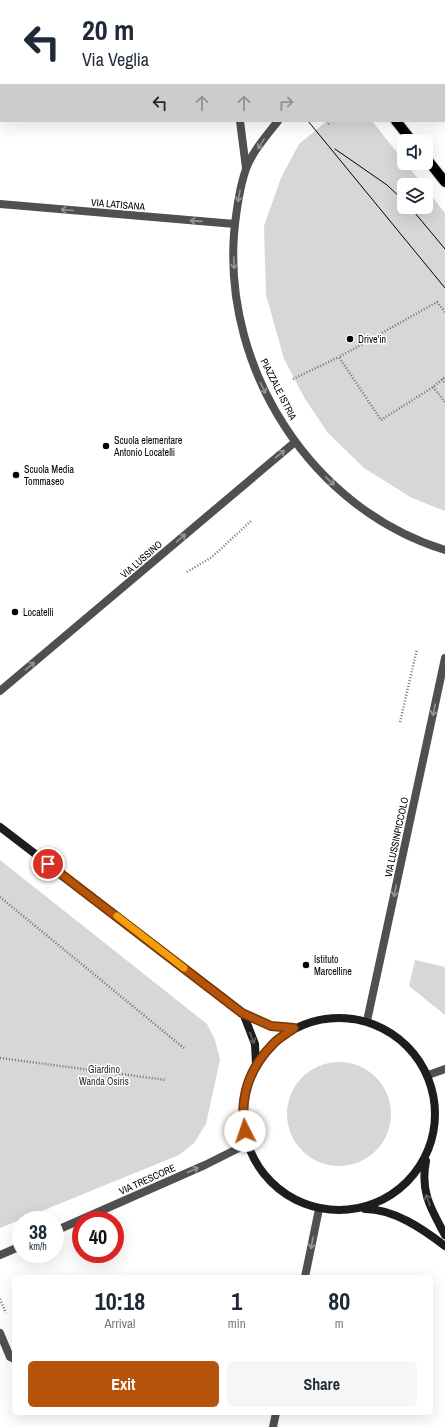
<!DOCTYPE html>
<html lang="en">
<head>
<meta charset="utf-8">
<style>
	:root { --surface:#fff; --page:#f6f6f7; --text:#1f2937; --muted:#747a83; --accent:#b45309 }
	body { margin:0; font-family:"Archivo Narrow",sans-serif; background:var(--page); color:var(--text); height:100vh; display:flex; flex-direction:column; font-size:15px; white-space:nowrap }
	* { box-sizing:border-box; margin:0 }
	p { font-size:13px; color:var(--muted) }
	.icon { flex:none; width:22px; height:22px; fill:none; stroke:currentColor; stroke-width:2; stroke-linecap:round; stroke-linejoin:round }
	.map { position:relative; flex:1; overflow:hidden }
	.drawer { position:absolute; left:12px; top:1275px; width:421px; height:140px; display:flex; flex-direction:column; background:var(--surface); border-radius:6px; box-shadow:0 4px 16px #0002 }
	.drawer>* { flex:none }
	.banner { position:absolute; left:0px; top:0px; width:445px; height:122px; box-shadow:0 4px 16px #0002; background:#fff; color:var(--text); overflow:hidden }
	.buttons { position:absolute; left:397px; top:134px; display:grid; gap:8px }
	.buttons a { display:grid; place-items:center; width:36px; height:36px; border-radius:6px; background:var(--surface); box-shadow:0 4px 16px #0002; font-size:20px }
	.speed { position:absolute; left:12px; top:1211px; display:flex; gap:8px; font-size:20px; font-weight:700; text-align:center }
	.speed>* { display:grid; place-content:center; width:52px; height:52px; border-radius:50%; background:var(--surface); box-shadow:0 4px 16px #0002; line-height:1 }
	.speed small { font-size:10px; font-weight:400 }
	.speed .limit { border:6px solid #d22; background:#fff; color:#111 }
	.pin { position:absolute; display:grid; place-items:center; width:34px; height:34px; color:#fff; margin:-17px; border:2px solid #fff; border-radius:50%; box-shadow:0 1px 4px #0007 }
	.me { position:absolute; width:44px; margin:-22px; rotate:356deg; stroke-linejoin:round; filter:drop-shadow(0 0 3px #0008) }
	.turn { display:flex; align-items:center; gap:14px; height:84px; padding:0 16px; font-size:18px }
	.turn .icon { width:52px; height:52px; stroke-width:2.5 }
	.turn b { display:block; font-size:28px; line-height:34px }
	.lanes { display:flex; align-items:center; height:38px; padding:0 16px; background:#0003; justify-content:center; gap:20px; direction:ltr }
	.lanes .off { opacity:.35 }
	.eta { display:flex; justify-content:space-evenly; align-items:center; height:68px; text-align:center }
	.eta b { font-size:24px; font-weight:700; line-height:28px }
	.action { display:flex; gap:8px; margin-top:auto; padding:8px 16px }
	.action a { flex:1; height:46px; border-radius:6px; background:var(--accent); color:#fff; font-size:16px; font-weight:700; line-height:46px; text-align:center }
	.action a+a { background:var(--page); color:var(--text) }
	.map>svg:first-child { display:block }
	.green { fill:#d7d7d7 }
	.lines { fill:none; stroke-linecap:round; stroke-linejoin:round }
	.primary-casing { stroke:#dbdbdb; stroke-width:12 }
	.path { stroke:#727272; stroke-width:2.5; stroke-dasharray:1 2; stroke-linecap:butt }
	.lane { stroke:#505050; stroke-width:8 }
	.street { stroke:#505050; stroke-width:8 }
	.secondary { stroke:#1d1d1d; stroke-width:8 }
	.primary { stroke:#000; stroke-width:10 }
	.tram { stroke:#000; stroke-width:1 }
	.oneway { stroke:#969696 }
	.oneway2 { stroke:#616161 }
	.route-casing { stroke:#753606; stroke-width:10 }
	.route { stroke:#b45309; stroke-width:7 }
	.slow { stroke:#f59e0b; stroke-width:7 }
	.poi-dot { fill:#000; stroke:#fff; stroke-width:1.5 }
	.labels { text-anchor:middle; stroke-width:3; stroke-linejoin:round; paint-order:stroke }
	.street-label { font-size:10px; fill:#000; stroke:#fff }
	.poi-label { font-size:10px; fill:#000; stroke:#fff; text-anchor:start }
	.park-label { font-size:10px; fill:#2e2e2e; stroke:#fff }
</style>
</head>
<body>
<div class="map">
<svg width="445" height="1427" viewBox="0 0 445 1427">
	<rect width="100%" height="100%" fill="#fff"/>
	<path class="green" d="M197,0H271L272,1H198Z
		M327,121H372L423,185H404V207H426V189L445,213V511L412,498L364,468L328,433L305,399L284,359L266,295L264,226L281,178L299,144Z
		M0,860L207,1024L215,1040L220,1060L206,1124L194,1143L179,1155L0,1228Z
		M415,960L445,967V1015L409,986Z
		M287 1114a52 52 0 1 1 104 0a52 52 0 1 1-104 0Z"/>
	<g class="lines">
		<defs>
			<path id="primary" d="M297,0L298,1
				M366,0L367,1
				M444,96L445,97
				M396,121L412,141
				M426,158L445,182"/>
		</defs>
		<use href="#primary" class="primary-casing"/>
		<path class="path" d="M444,23L445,22
			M328,124L331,121
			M445,312L437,302L339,357L381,420L433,387L445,377
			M293,379L339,357
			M442,379L445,384
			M433,387L445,402
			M187,572L212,557L252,520
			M400,722L417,649
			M0,897L185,1049
			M0,1058L166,1080
			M0,1299L6,1313"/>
		<path class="lane" d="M0,1333L10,1357L14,1359"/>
		<path class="street" d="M179,0L180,1
			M418,1L419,0
			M240,121L246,168
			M278,121C267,135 252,152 246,169C239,189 236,213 234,234C224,371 312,509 445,550
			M0,204L235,224
			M0,691L295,442
			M367,1021L445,658
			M428,1075L445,1069
			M55,1231L205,1165L247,1144
			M0,1255L21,1246
			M305,1277L319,1209
			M273,1427L276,1413"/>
		<path class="secondary" d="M0,827L243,1013L271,1026L294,1028
			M243,1013L255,1044L256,1064
			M243 1114a96 96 0 1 1 192 0a96 96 0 1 1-192 0Z
			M426,1161C420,1192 431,1209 445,1235
			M365,1209C394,1209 423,1229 445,1246"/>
		<use href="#primary" class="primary"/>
		<path class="tram" d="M209,0L210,1
			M308,121L445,288
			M335,149L387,185L404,201
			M410,207L445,249"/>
	</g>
	<defs><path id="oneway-shaft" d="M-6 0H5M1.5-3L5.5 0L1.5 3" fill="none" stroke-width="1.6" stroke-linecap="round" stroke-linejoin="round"/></defs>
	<g class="oneway">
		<use href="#oneway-shaft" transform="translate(261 144) rotate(122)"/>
		<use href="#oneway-shaft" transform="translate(239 196) rotate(101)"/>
		<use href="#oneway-shaft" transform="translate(67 210) rotate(-175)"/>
		<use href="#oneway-shaft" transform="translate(196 221) rotate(-176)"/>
		<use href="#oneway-shaft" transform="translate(234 263) rotate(88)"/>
		<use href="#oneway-shaft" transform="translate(263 388) rotate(64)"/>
		<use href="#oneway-shaft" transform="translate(280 454) rotate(-40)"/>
		<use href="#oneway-shaft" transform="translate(330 481) rotate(43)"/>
		<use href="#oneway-shaft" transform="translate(181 538) rotate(-41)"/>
		<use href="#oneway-shaft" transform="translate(30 666) rotate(-40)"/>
		<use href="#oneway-shaft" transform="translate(434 710) rotate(102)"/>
		<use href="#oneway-shaft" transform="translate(395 891) rotate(102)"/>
		<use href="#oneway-shaft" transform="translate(193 1170) rotate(-24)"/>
		<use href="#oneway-shaft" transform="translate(312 1243) rotate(101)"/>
	</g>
	<g class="oneway2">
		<use href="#oneway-shaft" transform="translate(252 1038) rotate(69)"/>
		<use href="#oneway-shaft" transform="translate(428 1200) rotate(-110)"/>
	</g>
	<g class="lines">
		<defs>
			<path id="route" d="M48,864L242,1013L271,1026L294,1028C288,1033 280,1037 274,1043C250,1067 239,1097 245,1131"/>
		</defs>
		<use href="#route" class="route-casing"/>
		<use href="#route" class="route"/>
		<path class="slow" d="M117,916L184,968"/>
	</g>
	<g class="poi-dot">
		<circle cx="350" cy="339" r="4"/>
		<circle cx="106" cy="446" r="4"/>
		<circle cx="16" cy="475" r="4"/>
		<circle cx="15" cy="612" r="4"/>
		<circle cx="306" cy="965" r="4"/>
	</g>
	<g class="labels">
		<g class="street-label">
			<text transform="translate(118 204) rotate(5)" y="4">VIA LATISANA</text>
			<text transform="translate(279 389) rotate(63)" y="4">PIAZZALE ISTRIA</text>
			<text transform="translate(141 559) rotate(-41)" y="4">VIA LUSSINO</text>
			<text transform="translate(396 837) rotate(-78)" y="4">VIA LUSSINPICCOLO</text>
			<text transform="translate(147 1179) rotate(-24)" y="4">VIA TRESCORE</text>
		</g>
		<g class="poi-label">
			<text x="358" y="343">Drive'in</text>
			<text x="114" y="444">Scuola elementare<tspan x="114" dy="12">Antonio Locatelli</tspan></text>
			<text x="24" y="473">Scuola Media<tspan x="24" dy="12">Tommaseo</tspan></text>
			<text x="23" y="616">Locatelli</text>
			<text x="314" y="963">Istituto<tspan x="314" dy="12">Marcelline</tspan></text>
		</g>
		<g class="park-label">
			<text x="104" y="1073">Giardino<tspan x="104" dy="12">Wanda Osiris</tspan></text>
		</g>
	</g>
</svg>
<div class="buttons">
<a><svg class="icon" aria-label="sound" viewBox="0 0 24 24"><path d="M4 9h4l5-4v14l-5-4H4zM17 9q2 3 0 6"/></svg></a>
<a><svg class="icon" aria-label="layers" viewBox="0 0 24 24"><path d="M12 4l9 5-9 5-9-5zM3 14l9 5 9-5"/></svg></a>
</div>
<div class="speed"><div>38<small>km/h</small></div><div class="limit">40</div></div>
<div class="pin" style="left:48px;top:864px;background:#d93025"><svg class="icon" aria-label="arrive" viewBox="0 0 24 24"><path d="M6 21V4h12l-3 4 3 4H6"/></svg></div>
<svg class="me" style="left:245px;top:1131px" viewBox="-20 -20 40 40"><circle r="19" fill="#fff"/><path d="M0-13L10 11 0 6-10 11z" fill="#b45309"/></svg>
<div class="banner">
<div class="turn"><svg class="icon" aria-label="left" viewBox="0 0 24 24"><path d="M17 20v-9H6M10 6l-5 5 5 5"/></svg><div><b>20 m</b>Via Veglia</div></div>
<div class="lanes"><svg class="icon" aria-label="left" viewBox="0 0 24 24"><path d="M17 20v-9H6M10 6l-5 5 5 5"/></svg><svg class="icon off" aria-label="ahead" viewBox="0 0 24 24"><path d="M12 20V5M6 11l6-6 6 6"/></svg><svg class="icon off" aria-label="ahead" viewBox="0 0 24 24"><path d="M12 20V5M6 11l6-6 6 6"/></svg><svg class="icon off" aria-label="right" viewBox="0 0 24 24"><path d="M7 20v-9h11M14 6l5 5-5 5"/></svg></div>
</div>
<section class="drawer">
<div class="eta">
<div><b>10:18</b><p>Arrival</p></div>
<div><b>1</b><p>min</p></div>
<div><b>80</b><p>m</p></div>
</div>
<div class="action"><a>Exit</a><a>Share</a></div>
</section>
</div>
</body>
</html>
